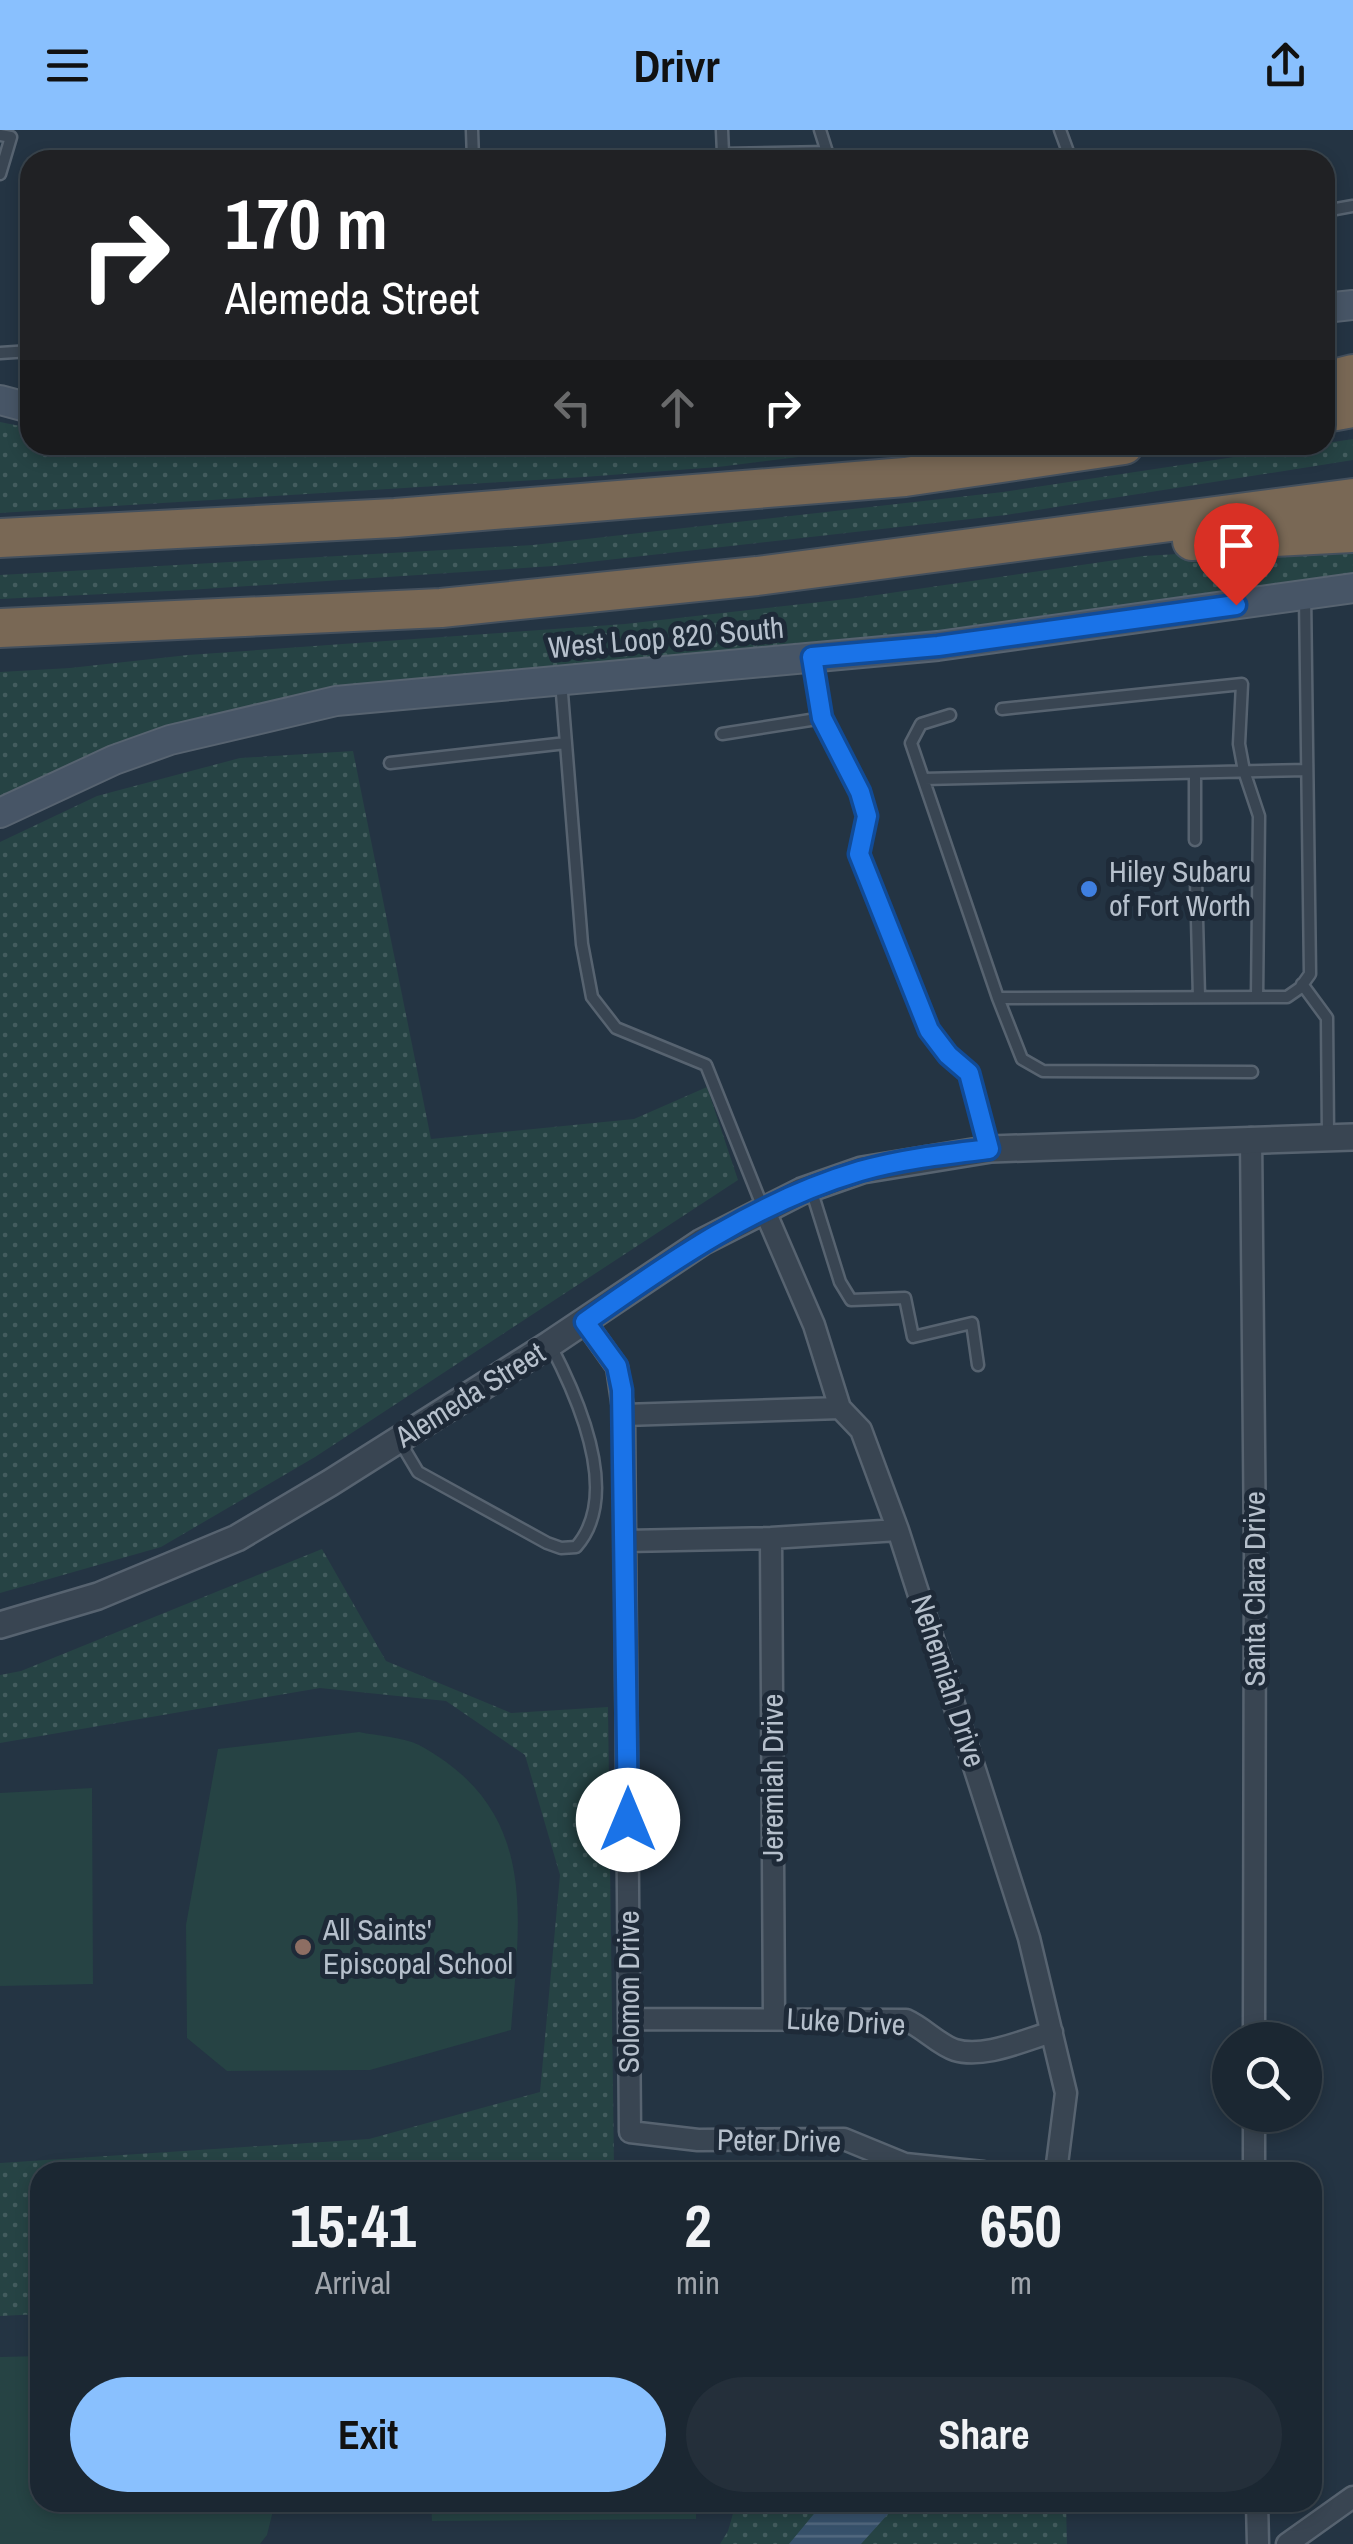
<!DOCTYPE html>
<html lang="en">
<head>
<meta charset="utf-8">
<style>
	:root { --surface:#1b2732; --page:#242f3a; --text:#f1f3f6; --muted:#a0a5ac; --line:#39444d; --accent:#89c0fe }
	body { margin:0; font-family:"Archivo Narrow",sans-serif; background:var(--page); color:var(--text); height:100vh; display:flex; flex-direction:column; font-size:38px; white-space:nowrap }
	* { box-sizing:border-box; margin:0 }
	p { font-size:32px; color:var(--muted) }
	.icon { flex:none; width:55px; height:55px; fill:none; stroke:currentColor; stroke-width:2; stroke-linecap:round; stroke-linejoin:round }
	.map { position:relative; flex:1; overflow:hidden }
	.side { position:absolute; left:30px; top:2032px; width:1292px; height:350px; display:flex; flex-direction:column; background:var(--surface); border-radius:30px; box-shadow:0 5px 15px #0003,0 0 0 2px var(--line) }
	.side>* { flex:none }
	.hud { position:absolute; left:20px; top:20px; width:1315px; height:305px; border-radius:30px; box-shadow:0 5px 15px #0003,0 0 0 2px var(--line); background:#202124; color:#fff; overflow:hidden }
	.buttons { position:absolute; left:1212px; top:1892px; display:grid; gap:20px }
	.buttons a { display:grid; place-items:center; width:110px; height:110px; border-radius:50%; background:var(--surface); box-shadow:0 5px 15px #0003,0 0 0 2px var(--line); font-size:50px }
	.pin { position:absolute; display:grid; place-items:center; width:85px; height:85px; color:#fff; margin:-102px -42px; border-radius:50% 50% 50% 0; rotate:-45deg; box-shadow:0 0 10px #0007 }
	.pin .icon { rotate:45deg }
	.me { position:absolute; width:110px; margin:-55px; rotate:0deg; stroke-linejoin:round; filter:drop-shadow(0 0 8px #0008) }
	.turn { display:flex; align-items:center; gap:35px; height:210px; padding:0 40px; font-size:45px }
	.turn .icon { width:130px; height:130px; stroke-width:2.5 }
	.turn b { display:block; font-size:70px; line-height:85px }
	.lanes { display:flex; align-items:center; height:95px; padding:0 40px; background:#0003; justify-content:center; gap:50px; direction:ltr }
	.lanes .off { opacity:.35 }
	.eta { display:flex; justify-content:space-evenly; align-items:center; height:170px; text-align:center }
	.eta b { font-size:60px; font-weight:800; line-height:70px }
	.primary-button { display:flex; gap:20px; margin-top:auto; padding:20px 40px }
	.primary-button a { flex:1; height:115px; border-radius:60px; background:var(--accent); color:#111; font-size:40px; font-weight:800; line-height:115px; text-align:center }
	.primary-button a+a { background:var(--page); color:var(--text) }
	header { display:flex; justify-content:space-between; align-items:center; height:130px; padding:0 40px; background:var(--accent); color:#111; font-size:45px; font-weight:800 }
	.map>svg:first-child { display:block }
	.grass { fill:url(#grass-dots) }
	.pitch { fill:#264344 }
	.water { fill:url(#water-rules) }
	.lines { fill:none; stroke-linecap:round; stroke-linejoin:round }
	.service-casing { stroke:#576370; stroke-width:15 }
	.minor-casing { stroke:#576370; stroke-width:25 }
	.tertiary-casing { stroke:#576370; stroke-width:30 }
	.secondary-casing { stroke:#576370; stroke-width:32 }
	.motorway-casing { stroke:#44505d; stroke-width:42 }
	.service { stroke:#394552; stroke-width:10 }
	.minor { stroke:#394552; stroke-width:20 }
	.tertiary { stroke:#394552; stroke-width:25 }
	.secondary { stroke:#475566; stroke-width:28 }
	.motorway { stroke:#796855; stroke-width:38 }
	.route-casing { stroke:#114b97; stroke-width:25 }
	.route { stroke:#1a73e8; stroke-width:18 }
	.shop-dot { fill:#3f7fe0; stroke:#1e2a38; stroke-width:4 }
	.education-dot { fill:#8d6e63; stroke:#1e2a38; stroke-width:4 }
	.labels { text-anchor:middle; stroke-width:10; stroke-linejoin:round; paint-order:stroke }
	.street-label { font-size:30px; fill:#b6c0cc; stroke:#1e2a38 }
	.poi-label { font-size:30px; fill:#b6c0cc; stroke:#1e2a38; text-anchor:start }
</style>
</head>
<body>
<header><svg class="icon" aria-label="menu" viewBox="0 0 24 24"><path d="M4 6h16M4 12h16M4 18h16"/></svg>Drivr<svg class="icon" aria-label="share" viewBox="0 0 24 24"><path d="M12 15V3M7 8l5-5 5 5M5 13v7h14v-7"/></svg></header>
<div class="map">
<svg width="1353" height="2414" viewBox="0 0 1353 2414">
	<defs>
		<pattern id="grass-dots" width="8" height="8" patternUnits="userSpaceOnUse" patternTransform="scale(2.5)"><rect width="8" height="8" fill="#264344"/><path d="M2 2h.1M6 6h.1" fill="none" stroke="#435c5e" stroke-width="1.8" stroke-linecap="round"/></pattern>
		<pattern id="water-rules" width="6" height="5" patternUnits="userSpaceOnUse" patternTransform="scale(2.5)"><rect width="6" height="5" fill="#37516b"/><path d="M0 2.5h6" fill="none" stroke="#52687f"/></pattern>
	</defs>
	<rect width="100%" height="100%" fill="#243443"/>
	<path class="grass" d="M0,292L30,298V315H154L257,320L357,315H895L718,337L584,347L0,383Z
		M1353,309V330L1006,385L554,436L189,460L0,469V445L533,415L1003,362Z
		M1353,414V445L924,509L293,571L0,670V542L70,538L188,525L625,494L856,468L1143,426Z
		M353,621L431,1009L634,989L707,957L738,1050L315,1327L161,1417L0,1463V712L97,666L240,628Z
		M322,1419L386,1531L511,1583L608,1577L614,2038L643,2042H40V2184L0,2186V2033L369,2009L540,1962L560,1745L525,1625L446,1571L320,1558L0,1613V1545L21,1541Z
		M736,2373H1066L1067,2414H720L728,2401Z"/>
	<path class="pitch" d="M359,1602C378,1606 403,1607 419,1615C539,1680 520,1784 511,1900L370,1940L227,1941L187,1908L186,1795L218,1619Z
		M92,1658L93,1854L0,1856V1663Z
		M40,2226V2372L275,2373L267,2405L260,2414H0V2227Z
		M431,2373H696V2389L432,2391Z"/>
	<path class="water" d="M823,2373V2372L898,2373L861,2414H789Z"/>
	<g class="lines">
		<defs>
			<path id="service" d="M472,0L473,30
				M722,0L723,24L827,22L830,30
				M820,0L827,22
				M1060,0L1071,30
				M0,5L11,7L0,44
				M1325,81L1353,76
				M0,223L30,221
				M812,529L823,588L860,662L867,686L859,724L929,901L948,925L969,943L989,1018
				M561,551L582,814L592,867L616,898L706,935L763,1078
				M1002,579L1242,554L1239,614L1244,641L1259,686L1257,867
				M950,585L921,594L911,613L998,868L1287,867L1300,858L1310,844L1305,465
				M722,604L823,588
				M390,633L566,613
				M1195,643V710
				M924,649L1307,640
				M1196,750L1199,867
				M1302,854L1327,888L1328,1006
				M998,868L1022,929L1043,941L1252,942
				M811,1059L840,1152L851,1170L905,1168L913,1207L972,1193L978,1235
				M399,1310L418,1342L547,1413L561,1418L576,1417C622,1365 578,1268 551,1216"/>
			<path id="minor" d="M1251,1008L1255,1420L1254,1910
				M764,1079L814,1195L840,1278L861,1300L898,1400L1029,1808L1066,1963L1056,2042
				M585,1192L617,1237L624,1285L630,2002L698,2010L844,2009L905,2034L983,2042
				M624,1285L840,1278
				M771,1408L774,1889
				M626,1411L771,1408L898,1400
				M629,1889L906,1890C924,1898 939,1915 955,1920C984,1929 1024,1910 1052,1902
				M1254,2042V1985
				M1257,2372L1258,2414
				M1287,2414L1353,2367"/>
			<path id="tertiary" d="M0,1495L98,1466L237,1408L330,1353L550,1214L702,1112L802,1061L862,1040L991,1019L1353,1007"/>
			<path id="secondary" d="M1325,178L1353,175
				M0,270L30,278
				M0,683L114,630L170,610L336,571L938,516L1353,458"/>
			<path id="motorway" d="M1325,251L1353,244
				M1325,283L1353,278
				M0,408L395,388L905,347L1124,315
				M1192,411L1353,403
				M0,498L441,478L757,446L1353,368"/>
		</defs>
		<use href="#service" class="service-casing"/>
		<use href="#minor" class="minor-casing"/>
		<use href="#tertiary" class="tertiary-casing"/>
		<use href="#secondary" class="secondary-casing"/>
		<use href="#motorway" class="motorway-casing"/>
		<use href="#service" class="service"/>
		<use href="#minor" class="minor"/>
		<use href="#tertiary" class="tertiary"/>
		<use href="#secondary" class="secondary"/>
		<use href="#motorway" class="motorway"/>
	</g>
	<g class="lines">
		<defs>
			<path id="route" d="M628,1690L622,1260L617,1236L585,1192C671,1131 758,1071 860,1041C902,1029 947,1024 989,1019L969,943L948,925L929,900L859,724L867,686L860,662L822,588L812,527L938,516L1236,475"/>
		</defs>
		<use href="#route" class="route-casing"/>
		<use href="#route" class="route"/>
	</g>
	<circle class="shop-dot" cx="1089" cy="759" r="10"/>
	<circle class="education-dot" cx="303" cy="1817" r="10"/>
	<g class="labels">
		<g class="street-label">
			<text transform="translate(666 508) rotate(-5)" y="10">West Loop 820 South</text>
			<text transform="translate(470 1265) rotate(-32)" y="10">Alemeda Street</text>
			<text transform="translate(1255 1459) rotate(-90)" y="10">Santa Clara Drive</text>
			<text transform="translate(948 1551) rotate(72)" y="10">Nehemiah Drive</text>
			<text transform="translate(773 1648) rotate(-90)" y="10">Jeremiah Drive</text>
			<text transform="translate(629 1862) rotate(-90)" y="10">Solomon Drive</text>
			<text transform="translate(846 1892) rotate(3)" y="10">Luke Drive</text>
			<text transform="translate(779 2011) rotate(1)" y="10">Peter Drive</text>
		</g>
		<g class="poi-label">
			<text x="1109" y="752">Hiley Subaru<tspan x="1109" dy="34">of Fort Worth</tspan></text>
			<text x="323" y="1810">All Saints'<tspan x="323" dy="34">Episcopal School</tspan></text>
		</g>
	</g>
</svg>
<div class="buttons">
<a><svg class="icon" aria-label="search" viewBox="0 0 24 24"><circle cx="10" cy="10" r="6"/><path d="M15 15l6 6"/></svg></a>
</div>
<div class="pin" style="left:1236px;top:475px;background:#d93025"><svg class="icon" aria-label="arrive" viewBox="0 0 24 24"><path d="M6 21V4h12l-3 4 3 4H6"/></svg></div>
<svg class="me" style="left:628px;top:1690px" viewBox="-20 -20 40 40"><circle r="19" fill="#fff"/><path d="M0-13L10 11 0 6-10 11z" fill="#1a73e8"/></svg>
<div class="hud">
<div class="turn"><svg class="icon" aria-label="right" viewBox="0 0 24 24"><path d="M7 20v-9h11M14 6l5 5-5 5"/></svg><div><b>170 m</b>Alemeda Street</div></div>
<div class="lanes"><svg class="icon off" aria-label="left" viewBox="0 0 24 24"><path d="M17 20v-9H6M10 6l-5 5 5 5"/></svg><svg class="icon off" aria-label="ahead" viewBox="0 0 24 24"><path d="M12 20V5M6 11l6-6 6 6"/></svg><svg class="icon" aria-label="right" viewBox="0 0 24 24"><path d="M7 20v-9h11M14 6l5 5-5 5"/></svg></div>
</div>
<section class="side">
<div class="eta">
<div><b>15:41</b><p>Arrival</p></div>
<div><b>2</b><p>min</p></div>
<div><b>650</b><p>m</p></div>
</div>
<div class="primary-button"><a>Exit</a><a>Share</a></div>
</section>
</div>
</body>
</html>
